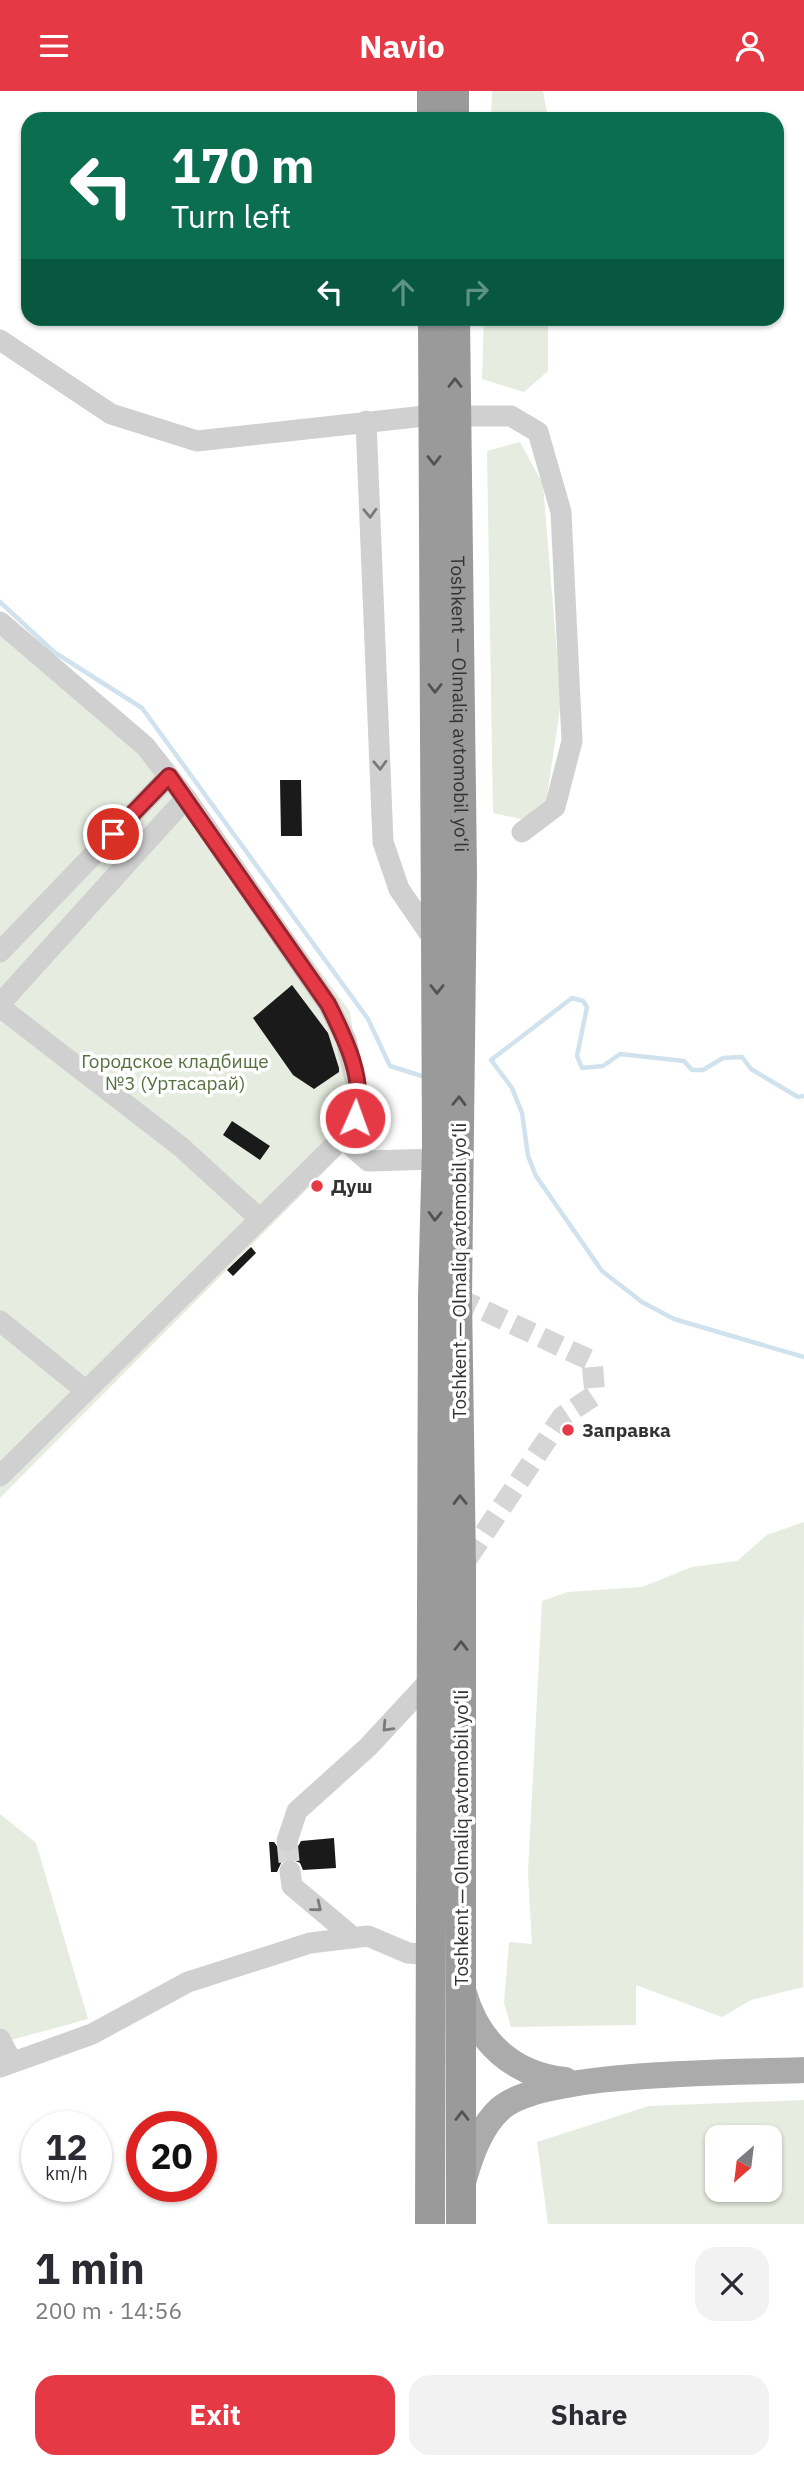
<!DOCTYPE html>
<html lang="en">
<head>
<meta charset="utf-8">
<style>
	:root { --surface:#fff; --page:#f2f2f3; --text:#2b2b33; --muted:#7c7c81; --accent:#e63946 }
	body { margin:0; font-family:"IBM Plex Sans",sans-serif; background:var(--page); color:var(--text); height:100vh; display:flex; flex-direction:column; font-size:26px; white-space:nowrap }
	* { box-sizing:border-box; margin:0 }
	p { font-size:23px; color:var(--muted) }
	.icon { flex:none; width:38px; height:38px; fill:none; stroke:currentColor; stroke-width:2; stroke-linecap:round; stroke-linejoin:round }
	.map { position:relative; height:2133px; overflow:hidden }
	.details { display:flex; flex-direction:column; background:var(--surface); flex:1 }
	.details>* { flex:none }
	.top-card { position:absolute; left:21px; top:21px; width:763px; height:214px; border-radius:21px; box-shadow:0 2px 5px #0004; background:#0b6e4f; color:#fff; overflow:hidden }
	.needle { width:46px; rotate:208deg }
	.tools { position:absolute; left:705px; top:2034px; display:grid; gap:14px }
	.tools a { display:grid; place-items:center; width:77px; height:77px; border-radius:14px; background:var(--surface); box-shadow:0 2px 5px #0004; font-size:35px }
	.speed { position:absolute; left:21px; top:2020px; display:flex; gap:14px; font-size:35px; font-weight:700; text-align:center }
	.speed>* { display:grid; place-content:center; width:91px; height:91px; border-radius:50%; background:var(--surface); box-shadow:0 2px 5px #0004; line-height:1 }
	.speed small { font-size:18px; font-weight:400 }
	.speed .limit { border:10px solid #d22; background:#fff; color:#111 }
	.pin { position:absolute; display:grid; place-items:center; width:60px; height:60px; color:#fff; margin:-30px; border:4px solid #fff; border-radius:50%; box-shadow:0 2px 7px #0007 }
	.me { position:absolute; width:77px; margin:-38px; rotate:2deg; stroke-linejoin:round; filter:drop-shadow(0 0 5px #0008) }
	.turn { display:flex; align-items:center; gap:24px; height:147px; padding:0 35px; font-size:32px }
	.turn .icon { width:91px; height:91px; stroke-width:2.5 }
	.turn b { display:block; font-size:49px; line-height:60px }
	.lanes { display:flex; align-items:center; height:66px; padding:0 35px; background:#0003; justify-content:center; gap:35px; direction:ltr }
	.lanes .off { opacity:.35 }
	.round { display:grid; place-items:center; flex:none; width:74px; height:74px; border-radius:21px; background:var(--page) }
	.summary { display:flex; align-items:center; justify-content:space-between; height:119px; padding:0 35px }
	h1 { font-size:42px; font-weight:800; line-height:52px }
	.cta { display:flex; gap:14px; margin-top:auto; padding:14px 35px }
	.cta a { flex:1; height:80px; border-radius:21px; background:var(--accent); color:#fff; font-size:28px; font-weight:800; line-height:80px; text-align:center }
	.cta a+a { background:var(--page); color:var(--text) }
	header { display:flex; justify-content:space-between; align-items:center; height:91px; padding:0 35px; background:var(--accent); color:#fff; font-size:32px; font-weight:800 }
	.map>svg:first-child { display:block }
	.green { fill:#e6ecdf; fill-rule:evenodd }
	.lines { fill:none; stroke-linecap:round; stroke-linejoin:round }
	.stream { stroke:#cfe2ee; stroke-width:4.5 }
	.building { fill:#1a1a1a }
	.minor-tunnel { stroke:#d6d6d6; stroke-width:21; stroke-dasharray:21 10; stroke-linecap:butt }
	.minor { stroke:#d0d0d0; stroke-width:21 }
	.major { stroke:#ababab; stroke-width:26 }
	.highway { stroke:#9a9a9a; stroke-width:30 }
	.oneway { stroke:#525252 }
	.oneway2 { stroke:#7a7a7a }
	.route-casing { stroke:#96252e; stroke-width:18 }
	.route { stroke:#e63946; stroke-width:12 }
	.poi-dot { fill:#e63946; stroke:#fff; stroke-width:2.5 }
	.labels { text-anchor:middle; stroke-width:7; stroke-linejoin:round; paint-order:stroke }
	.street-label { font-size:19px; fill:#333; stroke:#fff }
	.park-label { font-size:19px; fill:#56703f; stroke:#fff }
	.poi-label { font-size:19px; font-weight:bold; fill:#333; stroke:#fff; text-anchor:start }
</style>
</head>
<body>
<header><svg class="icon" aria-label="menu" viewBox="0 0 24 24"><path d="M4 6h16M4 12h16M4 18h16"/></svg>Navio<svg class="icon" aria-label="person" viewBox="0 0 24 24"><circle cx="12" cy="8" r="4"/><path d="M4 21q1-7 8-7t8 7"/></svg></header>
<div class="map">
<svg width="804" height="2133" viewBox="0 0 804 2133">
	<rect width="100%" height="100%" fill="#fff"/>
	<path class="green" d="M492,0H543L548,28H491Z
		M484,228H548V280L524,301L482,288Z
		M520,351L543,393L561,612L546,711L525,729L493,722L487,360Z
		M0,524L159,660L350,921L361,997V1032L358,1046L349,1056L0,1407Z
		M804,1431L803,1896L751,1909L722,1926L636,1894V1934L511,1936L504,1912L509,1851L532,1853L528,1782L542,1510L568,1501L642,1496L692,1476L737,1470L767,1444Z
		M0,1723L36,1752L88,1928L0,1952Z
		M804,2009V2133H548L537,2051L649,2015ZM718,2046H770V2098H718Z"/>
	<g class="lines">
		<path class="stream" d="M0,511L54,561L142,617L368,928L390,975L422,985
			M804,1005L798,1006L751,978L742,966L723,967L703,979H692L684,970L620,963L603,975L582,977L577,965L587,916L583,910L572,907L491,969L512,997L522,1022L528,1065L536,1085L602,1180L642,1211L674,1228L804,1266"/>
	</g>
	<path class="building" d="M280,689H301L302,745H281Z
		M292,894L328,942L339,977V981L314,998L293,984L253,927Z
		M232,1030L270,1055L260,1069L223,1044Z
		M251,1156L256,1162L233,1185L227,1179Z
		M334,1747L336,1777L303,1779L300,1772L289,1767L282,1770L277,1781H271L269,1751H274L282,1762L289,1763L296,1759L301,1750Z"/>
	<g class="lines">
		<path class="minor-tunnel" d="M457,1207L592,1270L595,1304L562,1326L461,1477
			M287,1750L290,1780"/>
		<path class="minor" d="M0,249L111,323L197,350L434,324
			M455,325H511L538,341L561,421L572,650L555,716L522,741
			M366,330L383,751L399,798L436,852
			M0,531L145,655L186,707L328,913L346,949L358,1002L355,1027L342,1047L0,1385
			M0,861L169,685
			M0,913L186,707
			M0,916L181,1056L260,1128
			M342,1047L368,1070L437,1068
			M0,1230L86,1300
			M287,1750L297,1720L368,1656L433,1586
			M290,1780L292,1795L354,1847
			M0,1948L12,1971
			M0,1976L92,1943L188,1891L310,1852L368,1845L408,1862L433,1864"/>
		<path class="major" d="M464,1902C478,1952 514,1984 565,1989
			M464,2088C471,2064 481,2035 500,2018C543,1979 740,1982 804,1979"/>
		<g class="highway">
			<path d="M432,0V28"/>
			<path d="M454,0V28"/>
			<path id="s1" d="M455,228L462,783L457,1207L461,1477V2133"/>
			<path d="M430,2133L433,1206L437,1055L433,228"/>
		</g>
	</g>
	<defs><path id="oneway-chevron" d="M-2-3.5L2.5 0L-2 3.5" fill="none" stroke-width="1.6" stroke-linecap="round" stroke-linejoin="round" transform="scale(1.75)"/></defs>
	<g class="oneway">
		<use href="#oneway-chevron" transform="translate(455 292) rotate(-90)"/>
		<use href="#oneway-chevron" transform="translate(434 369) rotate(90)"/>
		<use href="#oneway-chevron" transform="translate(435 597) rotate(90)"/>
		<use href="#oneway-chevron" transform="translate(437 898) rotate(90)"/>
		<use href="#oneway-chevron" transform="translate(459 1010) rotate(-89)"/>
		<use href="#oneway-chevron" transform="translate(435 1125) rotate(92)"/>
		<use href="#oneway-chevron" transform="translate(460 1409) rotate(-91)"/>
		<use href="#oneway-chevron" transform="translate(461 1555) rotate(-90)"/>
		<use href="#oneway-chevron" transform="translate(462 2025) rotate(-90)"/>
	</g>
	<g class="oneway2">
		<use href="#oneway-chevron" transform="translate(370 422) rotate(88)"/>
		<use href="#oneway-chevron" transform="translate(380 674) rotate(88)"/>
		<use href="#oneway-chevron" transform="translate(387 1636) rotate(133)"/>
		<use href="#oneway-chevron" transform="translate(317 1816) rotate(39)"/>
	</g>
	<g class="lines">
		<defs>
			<path id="route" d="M113,743L169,685L328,913C344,945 367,990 355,1027"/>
		</defs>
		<use href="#route" class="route-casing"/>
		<use href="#route" class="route"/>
	</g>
	<g class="poi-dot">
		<circle cx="317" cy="1095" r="7"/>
		<circle cx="568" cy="1339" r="7"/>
	</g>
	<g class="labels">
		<g class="street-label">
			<text dy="7" stroke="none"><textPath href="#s1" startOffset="385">Toshkent — Olmaliq avtomobil yo‘li</textPath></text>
			<text transform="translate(459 1180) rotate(-90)" y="7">Toshkent — Olmaliq avtomobil yo‘li</text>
			<text transform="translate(461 1747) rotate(-90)" y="7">Toshkent — Olmaliq avtomobil yo‘li</text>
		</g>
		<g class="park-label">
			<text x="175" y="977">Городское кладбище<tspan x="175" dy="22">№3 (Уртасарай)</tspan></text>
		</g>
		<g class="poi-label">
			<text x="331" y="1102">Душ</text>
			<text x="582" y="1346">Заправка</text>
		</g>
	</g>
</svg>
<div class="tools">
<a><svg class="needle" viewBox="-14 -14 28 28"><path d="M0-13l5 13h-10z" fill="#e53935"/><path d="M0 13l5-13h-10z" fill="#7c7c81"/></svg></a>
</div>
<div class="speed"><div>12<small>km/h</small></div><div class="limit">20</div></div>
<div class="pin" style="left:113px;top:743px;background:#d93025"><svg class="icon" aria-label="arrive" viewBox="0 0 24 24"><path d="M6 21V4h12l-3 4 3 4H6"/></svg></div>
<svg class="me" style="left:355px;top:1027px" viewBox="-20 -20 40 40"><circle r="17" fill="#e63946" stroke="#fff" stroke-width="3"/><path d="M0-11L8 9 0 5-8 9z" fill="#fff"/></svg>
<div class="top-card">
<div class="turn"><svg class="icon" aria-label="left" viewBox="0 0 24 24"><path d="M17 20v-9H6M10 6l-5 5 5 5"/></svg><div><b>170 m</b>Turn left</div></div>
<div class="lanes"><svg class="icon" aria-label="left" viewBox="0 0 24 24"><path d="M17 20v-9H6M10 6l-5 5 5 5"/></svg><svg class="icon off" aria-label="ahead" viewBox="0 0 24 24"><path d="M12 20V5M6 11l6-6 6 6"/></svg><svg class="icon off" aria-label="right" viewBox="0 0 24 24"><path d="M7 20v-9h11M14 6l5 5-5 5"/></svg></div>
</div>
</div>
<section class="details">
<div class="summary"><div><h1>1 min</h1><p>200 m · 14:56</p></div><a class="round"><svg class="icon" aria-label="close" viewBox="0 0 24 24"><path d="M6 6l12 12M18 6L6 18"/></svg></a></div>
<div class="cta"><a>Exit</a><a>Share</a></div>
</section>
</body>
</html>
